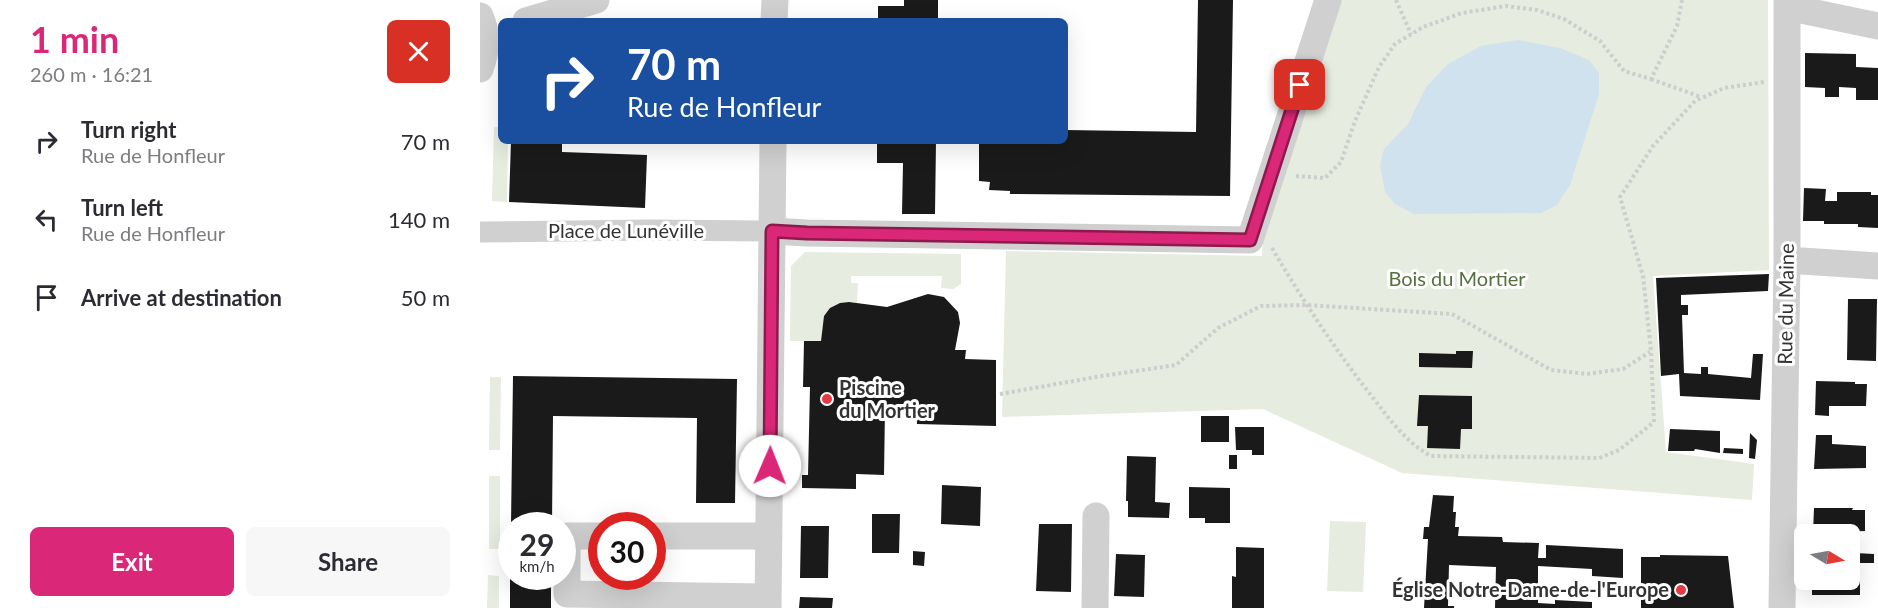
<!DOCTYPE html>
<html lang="en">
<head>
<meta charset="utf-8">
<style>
	:root { --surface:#fff; --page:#f7f7f7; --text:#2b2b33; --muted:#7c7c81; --accent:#db2777 }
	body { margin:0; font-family:Lato,sans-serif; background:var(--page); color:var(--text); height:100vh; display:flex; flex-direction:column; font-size:22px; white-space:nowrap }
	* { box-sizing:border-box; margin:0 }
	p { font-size:20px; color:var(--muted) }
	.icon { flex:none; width:33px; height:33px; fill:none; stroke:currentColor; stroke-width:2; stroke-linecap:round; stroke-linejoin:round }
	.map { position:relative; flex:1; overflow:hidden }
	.details { display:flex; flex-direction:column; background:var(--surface); width:480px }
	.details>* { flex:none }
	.top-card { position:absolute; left:18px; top:18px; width:570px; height:126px; border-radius:9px; box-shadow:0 6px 24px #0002; background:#1a4fa0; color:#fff; overflow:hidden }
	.needle { width:39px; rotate:100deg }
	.fabs { position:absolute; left:1314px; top:524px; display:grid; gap:12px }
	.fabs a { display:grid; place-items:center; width:66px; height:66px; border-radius:9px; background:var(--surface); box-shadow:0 6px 24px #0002; font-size:30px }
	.speed { position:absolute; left:18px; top:512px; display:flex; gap:12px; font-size:30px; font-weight:700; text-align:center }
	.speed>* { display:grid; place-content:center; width:78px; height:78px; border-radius:50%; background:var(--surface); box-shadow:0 6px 24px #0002; line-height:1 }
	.speed small { font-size:15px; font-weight:400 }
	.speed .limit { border:9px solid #d22; background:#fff; color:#111 }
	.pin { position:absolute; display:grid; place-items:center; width:51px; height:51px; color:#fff; margin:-26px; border-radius:12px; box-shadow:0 3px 9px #0006 }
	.me { position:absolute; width:66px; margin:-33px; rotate:1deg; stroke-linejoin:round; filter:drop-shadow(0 0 4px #0008) }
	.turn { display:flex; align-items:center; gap:21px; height:126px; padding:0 30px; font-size:27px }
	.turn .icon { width:78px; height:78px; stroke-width:2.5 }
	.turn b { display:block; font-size:42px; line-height:51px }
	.round { display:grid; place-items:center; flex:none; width:63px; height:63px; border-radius:9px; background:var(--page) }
	.head { display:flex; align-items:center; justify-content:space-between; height:102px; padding:0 30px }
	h1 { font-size:36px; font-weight:700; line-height:45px; color:var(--accent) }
	.cta { display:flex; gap:12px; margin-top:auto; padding:12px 30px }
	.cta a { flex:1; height:69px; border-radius:9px; background:var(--accent); color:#fff; font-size:24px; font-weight:700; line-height:69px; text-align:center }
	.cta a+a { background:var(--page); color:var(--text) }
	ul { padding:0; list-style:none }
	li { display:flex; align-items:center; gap:18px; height:78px; padding:0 30px }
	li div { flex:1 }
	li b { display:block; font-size:22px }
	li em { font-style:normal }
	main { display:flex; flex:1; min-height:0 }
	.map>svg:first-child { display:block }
	.green { fill:#e6ecdf }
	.water { fill:#cfe2ee }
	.building { fill:#1a1a1a }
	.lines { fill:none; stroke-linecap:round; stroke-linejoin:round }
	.path { stroke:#cdcdcd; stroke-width:4; stroke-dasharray:3 3; stroke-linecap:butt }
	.pedestrian { stroke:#d0d0d0; stroke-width:21 }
	.minor { stroke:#d0d0d0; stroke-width:27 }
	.route-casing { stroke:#8e194d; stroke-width:15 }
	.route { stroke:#db2777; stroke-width:10 }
	.poi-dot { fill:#e63946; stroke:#fff; stroke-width:2 }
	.labels { text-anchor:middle; stroke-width:6; stroke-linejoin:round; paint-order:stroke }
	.street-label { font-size:20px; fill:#333; stroke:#fff }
	.park-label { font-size:20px; fill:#56703f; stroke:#fff }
	.poi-label { font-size:20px; font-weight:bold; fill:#333; stroke:#fff; text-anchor:start }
</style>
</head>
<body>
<main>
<section class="details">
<div class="head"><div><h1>1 min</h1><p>260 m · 16:21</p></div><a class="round" style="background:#d93025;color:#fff"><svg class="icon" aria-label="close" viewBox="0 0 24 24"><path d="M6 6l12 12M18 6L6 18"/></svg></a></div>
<ul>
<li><svg class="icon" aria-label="right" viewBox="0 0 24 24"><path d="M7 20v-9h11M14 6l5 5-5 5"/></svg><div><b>Turn right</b><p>Rue de Honfleur</p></div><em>70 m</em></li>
<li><svg class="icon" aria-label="left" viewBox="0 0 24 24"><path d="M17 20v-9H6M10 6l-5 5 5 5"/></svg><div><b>Turn left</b><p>Rue de Honfleur</p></div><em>140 m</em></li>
<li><svg class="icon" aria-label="arrive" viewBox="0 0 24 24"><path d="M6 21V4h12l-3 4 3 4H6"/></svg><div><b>Arrive at destination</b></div><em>50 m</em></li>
</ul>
<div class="cta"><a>Exit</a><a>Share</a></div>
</section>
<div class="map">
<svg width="1398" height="608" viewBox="0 0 1398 608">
	<rect width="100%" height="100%" fill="#fff"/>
	<path class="green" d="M861,0H1288L1289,270L1173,276L1186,452L1274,464L1272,500L922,473L783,409L522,417L526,251L782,256L783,236Z
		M14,127H21V141H28L27,202L12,201Z
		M325,252L481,254V284L473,289L461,288L462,276H371V283H378L377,303C363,299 355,307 344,316L341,341H310L311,266Z
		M10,377H21L20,450H9Z
		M9,476H20V549H9Z
		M850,521L886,522L883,592L847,591Z
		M8,575L19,576V608H7Z"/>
	<path class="water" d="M1038,40L1080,48L1109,60L1119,73V94L1090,185L1077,205L1061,213L934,214L915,204L905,192L900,165L904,149L928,124L946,87L968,64L1001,46Z"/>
	<path class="building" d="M424,0H458V21H398V6H424Z
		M718,0H753L750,196L530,194V191L509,190L510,182L499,181V141H585V130L716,132Z
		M1325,53L1376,54V67L1398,68V100H1376V88L1359,87V97H1345V88L1325,87Z
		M31,141H82V152L167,155L165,208L29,202Z
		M397,141H456L455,214H422L423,163H397Z
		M1324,188L1346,189L1345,201H1357V192H1391V195H1398V228L1378,227V224H1344V221H1323Z
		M1289,274L1288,291L1201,295V305H1208V315H1202L1204,373L1221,374V367H1228V374L1271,378L1273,354H1283L1280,400L1200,396L1199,374L1181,376L1176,278Z
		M448,294L464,297L478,312L480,323L475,350H486L485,359L516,360V426L437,424L436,408H405L404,475L376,474V489L322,488V475H328L330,387H323L324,341H341L344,316L350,308L360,303L369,302L407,307Z
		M1368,299H1397L1396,361L1367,360Z
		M976,351H993L992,368L939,367V353L976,354Z
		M33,376L257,379L255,503H216L217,418L73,416L72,525H31Z
		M1336,381L1375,382V384H1387L1386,406H1349V416L1335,415Z
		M939,395L992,396V429H981L980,449L947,448L948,426H937Z
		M721,416H749V442H721Z
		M755,427H784V455H772V450H756Z
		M1190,429L1240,431V453L1215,449L1214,451H1188Z
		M1270,433L1277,440L1275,459L1269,458Z
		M1336,435H1352V444L1386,446V468L1334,469Z
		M1244,448L1263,449V454L1243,453Z
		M749,455H757V469H749Z
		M647,456L676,457L675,502L690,503L689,518L648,517V501H646Z
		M462,485L501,487L500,526L461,524Z
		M709,487L750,488V523H725V518H709Z
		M953,495L974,496L973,512H976L975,527H979L978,536L1022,537L1023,542L1059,543L1058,558H1066V545L1143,549V578L1112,576V569L1058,566V603L1075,604V600L1112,602V608H1015L1016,567L969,565L968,606H974V608H944L948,539H943L944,527H949Z
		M1334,508H1373L1372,510H1385V531L1333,533Z
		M392,514H420L419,553H392Z
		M559,524H592L591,592L556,591Z
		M321,526H349L348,578H320Z
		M756,547L784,548V608H752V576L756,577Z
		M433,551L445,552L444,566L433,565Z
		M1375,553L1394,554V563H1375Z
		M636,554L665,555L664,597L634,596Z
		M1180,555L1248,556L1254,608H1161V557H1180Z
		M1370,572H1380V595H1332V579H1370Z
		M30,576H71V608H30Z
		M320,597L353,598L352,608H319Z"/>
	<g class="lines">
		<path class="path" d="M916,0L931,34
			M1171,79L1221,97
			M816,176L845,178L861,162L875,121L899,67L915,44L943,27L982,13L1026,6L1057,10L1084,19L1120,41L1144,71L1171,79L1197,26L1202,0
			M792,248C822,299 854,348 890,394C908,417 925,442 951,456L1119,458L1139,450L1174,422L1171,351L1163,276L1140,197L1173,146L1215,101L1244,88L1284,82
			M520,394L622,376L696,365L738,328L781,306L826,305L972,314L1071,370L1107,374L1143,369L1170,352"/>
		<path class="pedestrian" d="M0,232L171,230L292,231"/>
		<path class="minor" d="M1307,7L1398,26
			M0,16C8,35 7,50 0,69
			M46,21L116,0
			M294,21L295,0
			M292,231L327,233L770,240L848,0
			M1307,260L1398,266
			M122,536H87V594L288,597
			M172,536H289
			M288,608L293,141
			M615,608L616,516
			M1302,608L1307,260V0"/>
	</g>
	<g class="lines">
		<defs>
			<path id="route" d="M290,466L292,231L327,233L770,240L820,85"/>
		</defs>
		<use href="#route" class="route-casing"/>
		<use href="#route" class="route"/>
	</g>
	<g class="poi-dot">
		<circle cx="347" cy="399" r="6"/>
		<circle cx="1201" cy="590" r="6"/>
	</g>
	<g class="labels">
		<g class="street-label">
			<text x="146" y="238">Place de Lunéville</text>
			<text transform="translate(1306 304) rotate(-89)" y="7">Rue du Maine</text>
		</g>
		<g class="park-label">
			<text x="977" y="286">Bois du Mortier</text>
		</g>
		<g class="poi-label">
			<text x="359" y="395">Piscine<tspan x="359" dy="23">du Mortier</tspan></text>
			<text x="1189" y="597" text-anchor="end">Église Notre-Dame-de-l'Europe</text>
		</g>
	</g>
</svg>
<div class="fabs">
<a><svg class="needle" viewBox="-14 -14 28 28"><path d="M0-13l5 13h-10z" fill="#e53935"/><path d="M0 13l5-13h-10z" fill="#7c7c81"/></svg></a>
</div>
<div class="speed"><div>29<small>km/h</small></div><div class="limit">30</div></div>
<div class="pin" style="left:820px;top:85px;background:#d93025"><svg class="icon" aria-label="arrive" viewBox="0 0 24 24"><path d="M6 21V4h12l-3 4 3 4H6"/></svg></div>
<svg class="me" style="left:290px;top:466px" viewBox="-20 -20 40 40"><circle r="19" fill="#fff"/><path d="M0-13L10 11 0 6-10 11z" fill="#db2777"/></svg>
<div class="top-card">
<div class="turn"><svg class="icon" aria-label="right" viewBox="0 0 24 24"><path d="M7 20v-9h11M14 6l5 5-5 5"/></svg><div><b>70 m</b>Rue de Honfleur</div></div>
</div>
</div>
</main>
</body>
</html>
